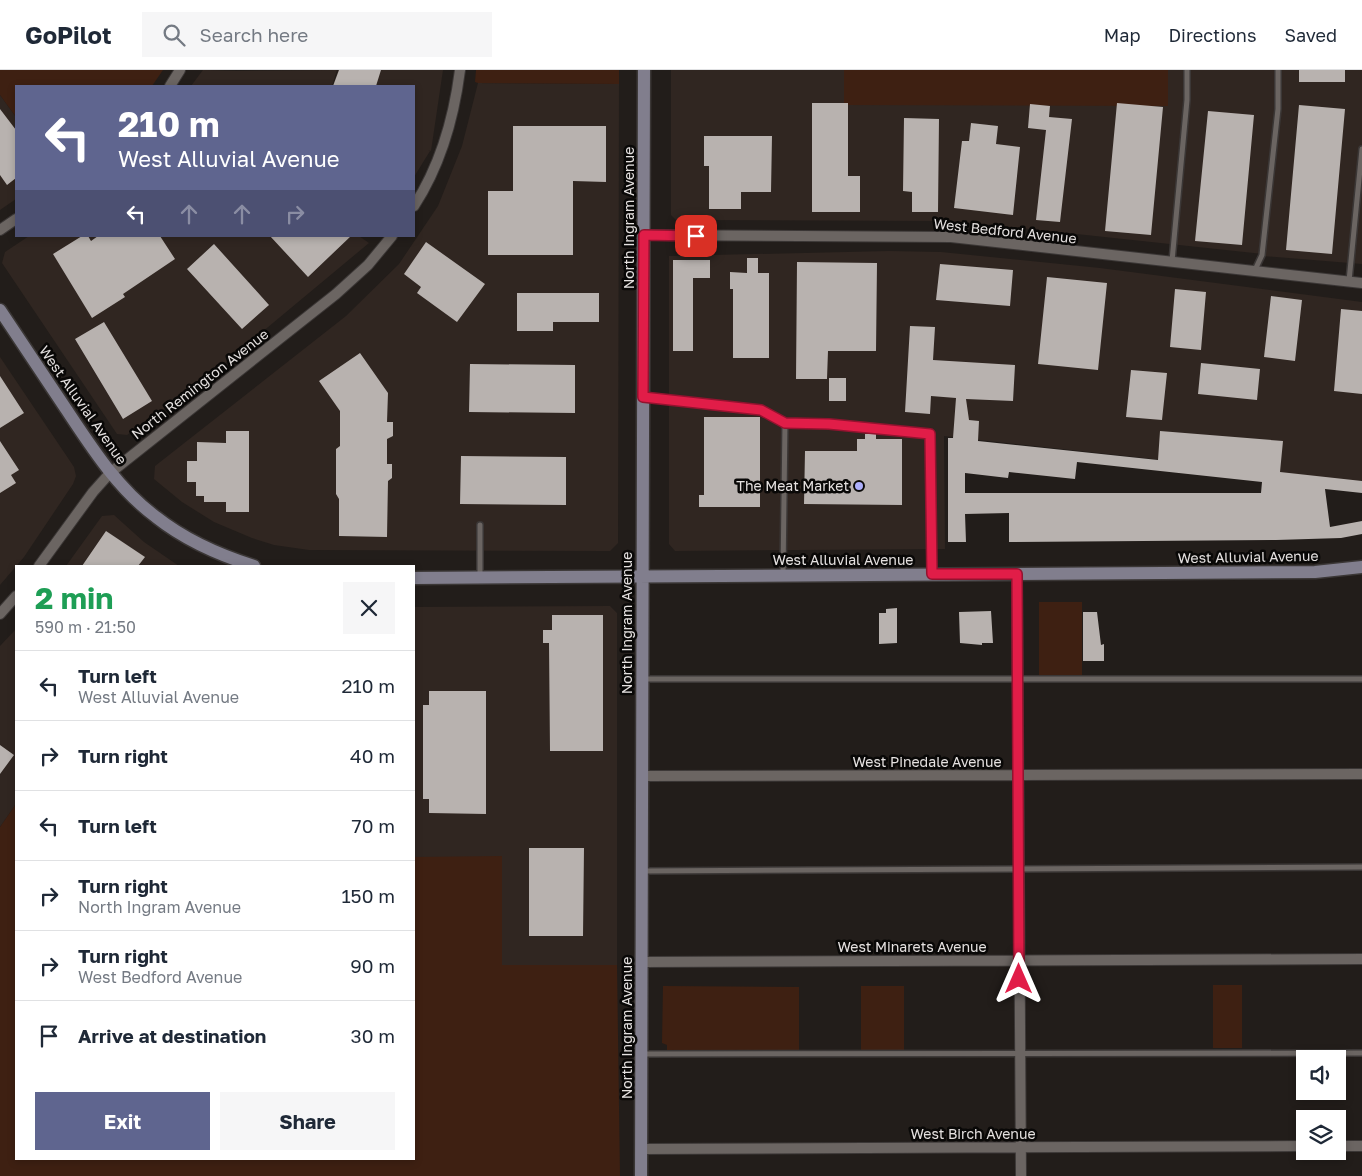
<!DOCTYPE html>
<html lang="en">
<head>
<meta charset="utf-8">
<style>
	:root { --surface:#fff; --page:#f6f6f7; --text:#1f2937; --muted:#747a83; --line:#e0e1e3; --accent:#5f658f }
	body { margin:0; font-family:"Golos Text",sans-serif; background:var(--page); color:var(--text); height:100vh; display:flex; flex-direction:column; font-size:19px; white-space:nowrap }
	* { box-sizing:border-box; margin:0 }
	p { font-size:16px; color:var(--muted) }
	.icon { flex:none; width:28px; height:28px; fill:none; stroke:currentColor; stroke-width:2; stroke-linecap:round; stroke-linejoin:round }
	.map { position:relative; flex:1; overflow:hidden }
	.panel { position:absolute; left:15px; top:495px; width:400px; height:595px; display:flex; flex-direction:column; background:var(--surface); border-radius:0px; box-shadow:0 2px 8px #0003 }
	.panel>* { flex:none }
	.banner { position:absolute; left:15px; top:15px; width:400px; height:152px; border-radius:0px; box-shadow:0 2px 8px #0003; background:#5f658f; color:#fff; overflow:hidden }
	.tools { position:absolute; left:1296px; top:980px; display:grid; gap:10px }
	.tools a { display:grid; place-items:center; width:50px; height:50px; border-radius:0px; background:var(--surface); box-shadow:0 2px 8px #0003; font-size:25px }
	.pin { position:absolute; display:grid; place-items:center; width:42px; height:42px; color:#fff; margin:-21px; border-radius:10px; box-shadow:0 2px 8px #0006 }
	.me { position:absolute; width:55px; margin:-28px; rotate:0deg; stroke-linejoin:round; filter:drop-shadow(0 0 4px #0008) }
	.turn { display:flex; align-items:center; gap:18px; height:105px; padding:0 20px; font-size:22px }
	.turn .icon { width:65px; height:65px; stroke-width:2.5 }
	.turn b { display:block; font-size:35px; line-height:42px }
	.lanes { display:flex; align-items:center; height:48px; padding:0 20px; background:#0003; justify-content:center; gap:25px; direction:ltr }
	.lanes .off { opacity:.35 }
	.round { display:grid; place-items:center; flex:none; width:52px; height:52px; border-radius:0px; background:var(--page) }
	.summary { display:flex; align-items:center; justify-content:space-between; height:85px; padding:0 20px }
	h1 { font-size:30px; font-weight:700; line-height:38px; color:#1e9e55 }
	.button { display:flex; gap:10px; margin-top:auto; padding:10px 20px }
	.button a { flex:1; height:58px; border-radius:0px; background:var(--accent); color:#fff; font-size:20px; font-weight:700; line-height:58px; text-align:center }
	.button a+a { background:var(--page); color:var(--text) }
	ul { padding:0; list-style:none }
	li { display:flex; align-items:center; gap:15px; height:70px; padding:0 20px; border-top:1px solid var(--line) }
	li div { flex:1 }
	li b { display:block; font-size:19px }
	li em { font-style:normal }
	header { display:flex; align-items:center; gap:30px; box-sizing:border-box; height:70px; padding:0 25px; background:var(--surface); border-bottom:1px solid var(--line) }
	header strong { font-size:24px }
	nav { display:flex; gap:28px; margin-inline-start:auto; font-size:18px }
	.search { width:350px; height:45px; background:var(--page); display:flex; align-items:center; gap:12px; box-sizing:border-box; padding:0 18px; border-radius:0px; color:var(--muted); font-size:19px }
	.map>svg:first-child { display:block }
	.built { fill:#302621 }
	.green { fill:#3e2012 }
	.building { fill:#b8b2af; fill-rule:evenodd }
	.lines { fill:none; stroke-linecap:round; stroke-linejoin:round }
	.lane-casing { stroke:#3b3736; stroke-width:8 }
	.street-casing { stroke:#3b3736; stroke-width:12 }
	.secondary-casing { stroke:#3b3736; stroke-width:15 }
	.lane { stroke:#6b6562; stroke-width:5 }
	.street { stroke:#6b6562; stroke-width:10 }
	.secondary { stroke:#817e8d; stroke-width:12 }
	.route-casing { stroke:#92132f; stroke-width:12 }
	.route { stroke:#e11d48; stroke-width:9 }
	.poi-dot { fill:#adaffb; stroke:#090807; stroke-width:2 }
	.labels { text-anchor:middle; stroke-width:5; stroke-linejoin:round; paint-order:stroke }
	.street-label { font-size:14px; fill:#e5e1e0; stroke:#090807 }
	.poi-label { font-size:14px; fill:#e5e1e0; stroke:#090807; text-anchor:end }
</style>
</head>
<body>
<header>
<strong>GoPilot</strong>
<div class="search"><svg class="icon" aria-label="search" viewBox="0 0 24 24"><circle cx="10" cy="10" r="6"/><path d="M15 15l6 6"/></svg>Search here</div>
<nav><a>Map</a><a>Directions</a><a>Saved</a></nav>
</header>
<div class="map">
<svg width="1362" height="1106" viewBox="0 0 1362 1106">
	<rect width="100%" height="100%" fill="#221d1a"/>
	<path class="built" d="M203,0L238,1L337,0L332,16H191Z
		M338,0H443L431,81L428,80L430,81L414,107V16H333Z
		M671,0H844V35L1168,0H1362V194L1263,186V184L974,153L939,151L676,150L671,145Z
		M478,13L619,14L618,473L610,481L309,480L274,475L252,468L214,452L182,432L154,409L155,396L346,246L399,194L438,136L462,76Z
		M0,25L16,47V129L0,140Z
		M29,166H359L369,173L201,313L127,365L117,364L2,193L5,182Z
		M889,181L941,182L1100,198L1362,232V412L944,366L945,479L675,481L669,474V186Z
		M0,287L74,397L76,406L73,414L24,487L0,515Z
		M114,445L144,472L179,496H66L102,446Z
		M610,536L617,543V895H502V787H414V537Z
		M16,559V734L0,757V576Z"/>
	<path class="green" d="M0,0H163L152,16H16V47L0,25Z
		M476,0H619V14L478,13L475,12Z
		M844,0H1168V36L844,35Z
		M1039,532H1082V607H1039Z
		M16,734V1089H414V787L502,786V895H617L620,1106H0V757Z
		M1213,915H1242V978H1213Z
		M663,916L799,917V980L667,981V975L662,973Z
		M861,916H904V980H861Z"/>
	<path class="building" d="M339,0H381L376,16H333Z
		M1299,0H1345V12H1299Z
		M812,33H848V106H860V142H812Z
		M1117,33L1163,37L1151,165L1105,161Z
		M1030,34L1050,36L1049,47L1072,49L1060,152L1036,150L1046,60L1028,58Z
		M1299,35L1345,39L1332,184L1286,180Z
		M0,39L16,60V108L7,115L0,105Z
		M1208,41L1254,45L1242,175L1195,171Z
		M904,48L939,49L938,142H912V122L903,121Z
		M971,53L998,56L996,74L1020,77L1013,145L954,138L962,71H969Z
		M513,56H606V112L573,111V185H488V121H513Z
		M704,66H772L771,122H741V139H709V96H704Z
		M82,166H88L91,171L98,166H160L175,189L123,224L125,227L92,248L53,184Z
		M270,166H351L308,207Z
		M426,172L485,214L457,252L417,223L421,217L404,204Z
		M214,174L269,235L242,259L187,199Z
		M747,188H758V203H769V288H733V219H730V202L747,203Z
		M673,190H710V208H693V281H673Z
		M797,192L877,193L876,281H828L827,309H796Z
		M940,194L1013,200L1010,236L936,230Z
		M1047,207L1107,213L1098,300L1038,294Z
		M1175,219L1206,222L1201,280L1170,277Z
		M517,223H599V252H553V261H517Z
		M1271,226L1302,230L1295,291L1264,287Z
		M1341,239L1362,241V324L1334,321Z
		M104,252L152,331L123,349L75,269Z
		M910,256L935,257L933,290L1015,295L1013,331L966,329L969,350L979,351L978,371L1158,390L1160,361L1283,371L1280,402L1362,411V423L1325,419L1330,457L1362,451V464L1341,468L1276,470L1009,472V443L965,444L966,472H948V368H953L956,328L931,326L930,344L905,342ZM1077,392L1262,412L1261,423H965V403L1008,408L1009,402L1075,409Z
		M360,283L388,323L387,352H393V366L387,369V394H392V408L388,411L387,467L339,466V429L336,424V379L340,376V341L319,311Z
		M1201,293L1260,299L1257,330L1198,324Z
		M470,294L575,295V343L469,342Z
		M1131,300L1167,303L1162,350L1126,347Z
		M0,306L24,343L0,358Z
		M829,308H846V331H829Z
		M704,347H760V437H699V425H704Z
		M226,361H249V442H226V432H204V426H196V412H187V391H197V372L226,373Z
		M865,364H876V369H902V435L804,434L805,381H857V369H865Z
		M0,371L19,400L11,405L16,413L0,423Z
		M461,386L566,387V435L460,434Z
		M106,461L145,487L138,496H82Z
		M897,538V573L879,574V543H886V539Z
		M991,541L993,573H982V575L960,573L959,542Z
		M1083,542H1097L1101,575L1104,574V591H1083Z
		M552,545H603V681H550L549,573H543V560H552Z
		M429,621H486V744L429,743V729H423V635H429Z
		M0,675L14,685L0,704Z
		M529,778H584L583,866H529Z"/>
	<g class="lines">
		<defs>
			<path id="lane" d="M1172,191L1187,30V0
				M1254,202L1262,185L1278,39V0
				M1349,211L1362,79
				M643,327L761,340L785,353H829L930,364L932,504
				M783,504L785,353
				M480,508V455
				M643,609H1362
				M643,801L1362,797
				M642,984L1362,983"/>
			<path id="street" d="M170,16L180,0
				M414,136C440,96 454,47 460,0
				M0,160L16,149
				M644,165L951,167L1362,213
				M39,496L93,422L110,403L336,224L368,195L392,166
				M1017,504L1021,1106
				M0,544L16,526
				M642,706L1362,704
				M642,892L1362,889
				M1338,1076H1362
				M641,1079L1305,1076"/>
			<path id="secondary" d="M0,240C22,273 44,306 66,339C92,378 117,418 156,447C185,470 219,485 254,496
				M414,508L1315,502L1362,497
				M641,1106L644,0"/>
		</defs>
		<use href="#lane" class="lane-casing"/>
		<use href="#street" class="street-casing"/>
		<use href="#secondary" class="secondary-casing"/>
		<use href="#lane" class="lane"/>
		<use href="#street" class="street"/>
		<use href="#secondary" class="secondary"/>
	</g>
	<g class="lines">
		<defs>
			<path id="route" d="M696,166L644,165L643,327L761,340L785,353L829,354L930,364L932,504H1017L1019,909"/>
		</defs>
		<use href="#route" class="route-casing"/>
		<use href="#route" class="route"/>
	</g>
	<circle class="poi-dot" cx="859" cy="416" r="5"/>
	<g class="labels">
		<g class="street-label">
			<text transform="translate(629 148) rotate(-90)" y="5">North Ingram Avenue</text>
			<text transform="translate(1005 161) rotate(6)" y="5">West Bedford Avenue</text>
			<text transform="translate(200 314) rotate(-38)" y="5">North Remington Avenue</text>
			<text transform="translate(83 335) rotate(55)" y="5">West Alluvial Avenue</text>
			<text transform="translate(1248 487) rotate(-1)" y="5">West Alluvial Avenue</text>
			<text x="843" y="495">West Alluvial Avenue</text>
			<text transform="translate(627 553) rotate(-90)" y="5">North Ingram Avenue</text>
			<text x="927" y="697">West Pinedale Avenue</text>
			<text x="912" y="882">West Minarets Avenue</text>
			<text transform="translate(627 958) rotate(-90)" y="5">North Ingram Avenue</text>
			<text x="973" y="1069">West Birch Avenue</text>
		</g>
		<g class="poi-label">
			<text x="849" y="421">The Meat Market</text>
		</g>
	</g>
</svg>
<div class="tools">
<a><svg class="icon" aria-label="sound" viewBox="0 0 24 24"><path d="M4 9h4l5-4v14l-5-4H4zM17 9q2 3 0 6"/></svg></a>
<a><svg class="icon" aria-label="layers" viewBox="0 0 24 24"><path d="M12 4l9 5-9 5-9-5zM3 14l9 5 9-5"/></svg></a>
</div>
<div class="pin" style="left:696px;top:166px;background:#d93025"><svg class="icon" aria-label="arrive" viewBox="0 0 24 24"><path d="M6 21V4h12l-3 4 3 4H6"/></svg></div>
<svg class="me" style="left:1019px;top:909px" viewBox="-20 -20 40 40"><path d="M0-17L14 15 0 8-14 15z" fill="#e11d48" stroke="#fff" stroke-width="4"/></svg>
<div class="banner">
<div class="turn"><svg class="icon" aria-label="left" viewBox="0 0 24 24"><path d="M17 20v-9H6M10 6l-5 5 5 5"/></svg><div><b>210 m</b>West Alluvial Avenue</div></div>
<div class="lanes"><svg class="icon" aria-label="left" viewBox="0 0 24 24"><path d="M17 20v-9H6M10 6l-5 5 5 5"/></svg><svg class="icon off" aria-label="ahead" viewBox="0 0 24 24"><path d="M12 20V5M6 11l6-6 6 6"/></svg><svg class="icon off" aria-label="ahead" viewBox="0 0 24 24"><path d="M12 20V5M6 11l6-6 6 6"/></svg><svg class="icon off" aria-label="right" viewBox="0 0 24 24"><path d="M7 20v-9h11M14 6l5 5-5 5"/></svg></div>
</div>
<section class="panel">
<div class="summary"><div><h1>2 min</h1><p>590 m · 21:50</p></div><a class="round"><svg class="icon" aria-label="close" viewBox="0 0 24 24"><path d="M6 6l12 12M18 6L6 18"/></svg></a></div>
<ul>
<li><svg class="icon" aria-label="left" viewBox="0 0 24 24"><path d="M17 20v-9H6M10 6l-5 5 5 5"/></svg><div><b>Turn left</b><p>West Alluvial Avenue</p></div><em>210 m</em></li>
<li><svg class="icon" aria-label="right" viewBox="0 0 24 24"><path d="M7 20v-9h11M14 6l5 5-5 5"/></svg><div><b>Turn right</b></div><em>40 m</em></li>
<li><svg class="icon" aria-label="left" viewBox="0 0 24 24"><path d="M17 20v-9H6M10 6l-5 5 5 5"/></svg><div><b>Turn left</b></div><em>70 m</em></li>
<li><svg class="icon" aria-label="right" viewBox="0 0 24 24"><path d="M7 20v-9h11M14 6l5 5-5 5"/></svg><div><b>Turn right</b><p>North Ingram Avenue</p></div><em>150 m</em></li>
<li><svg class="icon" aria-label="right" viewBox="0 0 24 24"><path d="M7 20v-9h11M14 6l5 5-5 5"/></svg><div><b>Turn right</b><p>West Bedford Avenue</p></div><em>90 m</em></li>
<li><svg class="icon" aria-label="arrive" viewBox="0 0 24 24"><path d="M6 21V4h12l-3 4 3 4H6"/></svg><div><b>Arrive at destination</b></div><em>30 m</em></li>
</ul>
<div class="button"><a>Exit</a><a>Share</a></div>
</section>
</div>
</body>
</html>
